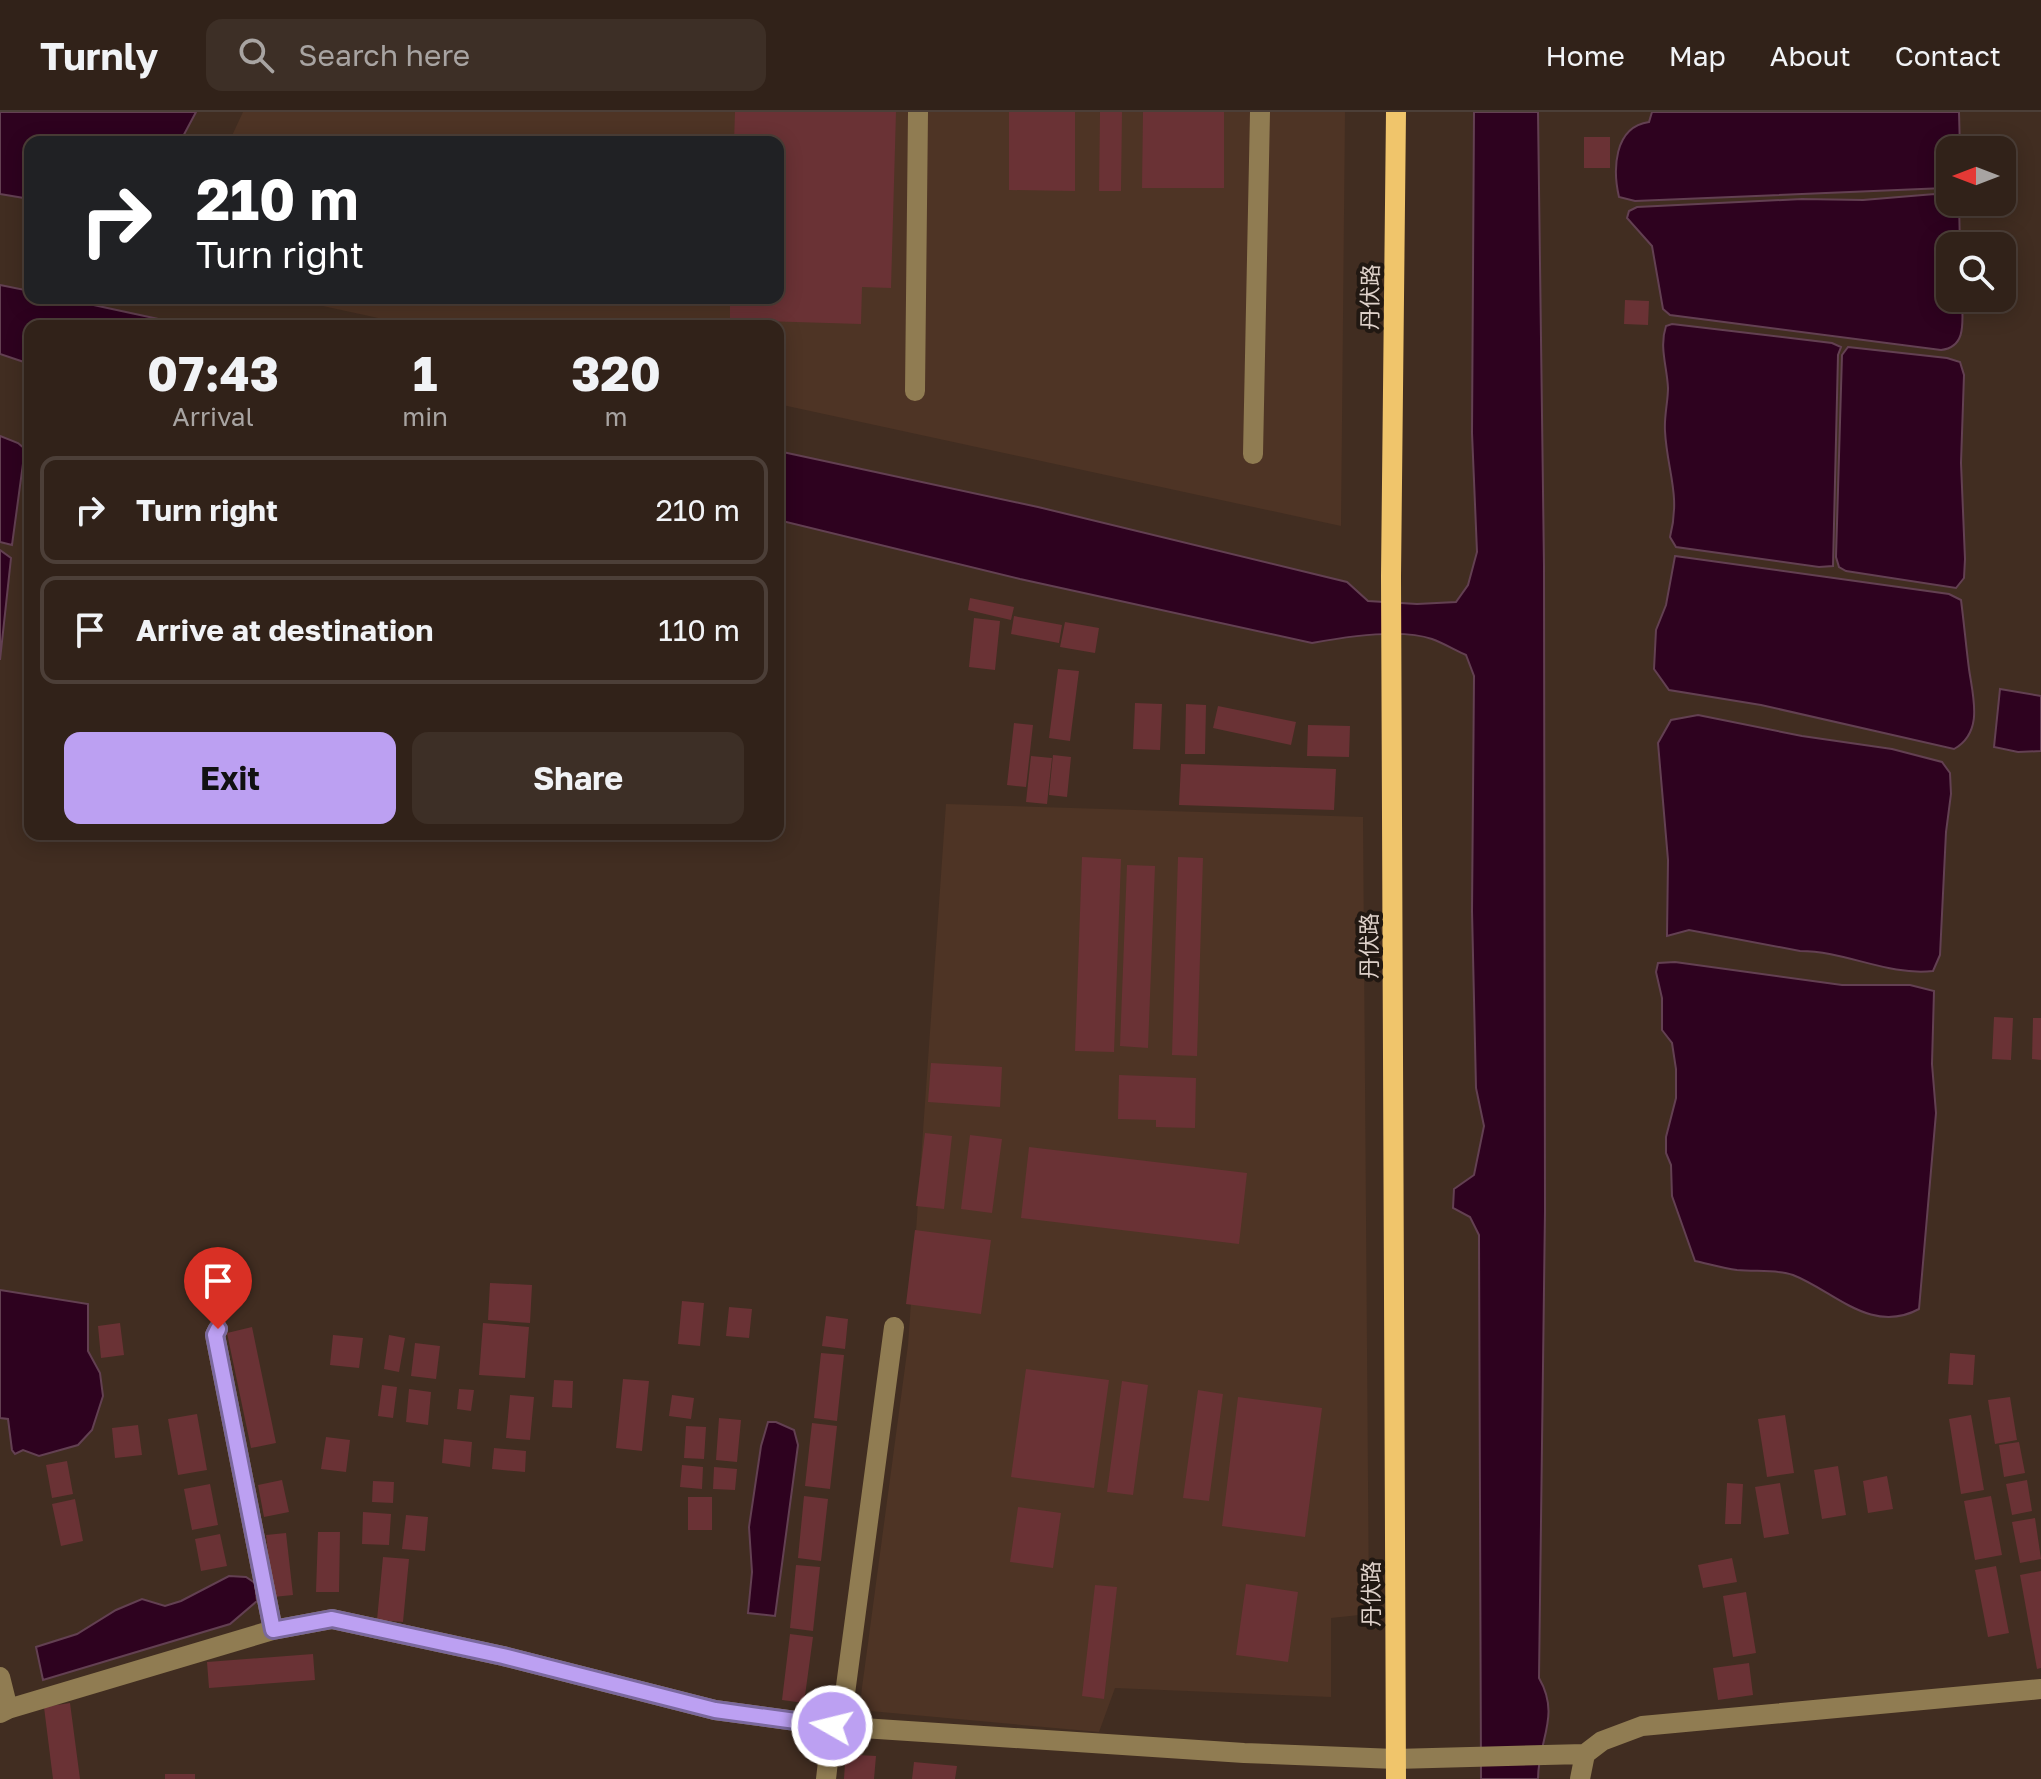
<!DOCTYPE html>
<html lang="en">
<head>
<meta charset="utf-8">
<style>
	:root { --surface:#312219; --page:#3d2f26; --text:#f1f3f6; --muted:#a8a4a2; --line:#4c3f38; --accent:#bca0f2 }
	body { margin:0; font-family:"Golos Text","Noto Sans SC",sans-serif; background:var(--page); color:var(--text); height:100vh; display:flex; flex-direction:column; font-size:30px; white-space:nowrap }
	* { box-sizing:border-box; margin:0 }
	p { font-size:26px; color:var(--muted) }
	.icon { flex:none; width:44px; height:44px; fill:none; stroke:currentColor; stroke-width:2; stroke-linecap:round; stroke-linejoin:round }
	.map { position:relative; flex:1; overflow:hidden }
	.drawer { position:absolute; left:24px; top:208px; width:760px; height:520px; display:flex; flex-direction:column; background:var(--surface); border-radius:16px; box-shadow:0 4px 20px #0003,0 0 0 2px var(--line) }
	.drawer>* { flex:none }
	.guide { position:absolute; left:24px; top:24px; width:760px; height:168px; border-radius:16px; box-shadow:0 4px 20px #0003,0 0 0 2px var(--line); background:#202124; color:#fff; overflow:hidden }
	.needle { width:52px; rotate:270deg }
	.tools { position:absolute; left:1936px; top:24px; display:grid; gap:16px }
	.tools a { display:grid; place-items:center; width:80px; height:80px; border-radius:16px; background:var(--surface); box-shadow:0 4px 20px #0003,0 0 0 2px var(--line); font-size:40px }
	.pin { position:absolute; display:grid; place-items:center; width:68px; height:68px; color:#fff; margin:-82px -34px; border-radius:50% 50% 50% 0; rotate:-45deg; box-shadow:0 0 8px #0007 }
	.pin .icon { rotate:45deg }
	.me { position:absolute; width:88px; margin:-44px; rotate:278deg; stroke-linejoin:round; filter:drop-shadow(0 0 6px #0008) }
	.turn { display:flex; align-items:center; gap:28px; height:168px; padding:0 40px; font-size:36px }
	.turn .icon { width:104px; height:104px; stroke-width:2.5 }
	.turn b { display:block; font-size:56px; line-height:68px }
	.eta { display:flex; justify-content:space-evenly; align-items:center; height:136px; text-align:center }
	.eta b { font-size:48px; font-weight:700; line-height:56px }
	.cta { display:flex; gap:16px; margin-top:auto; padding:16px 40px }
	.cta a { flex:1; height:92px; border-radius:16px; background:var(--accent); color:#111; font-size:32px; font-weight:700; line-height:92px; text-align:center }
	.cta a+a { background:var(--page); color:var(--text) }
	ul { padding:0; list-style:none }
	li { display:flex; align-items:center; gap:24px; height:108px; margin:0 16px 12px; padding:0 24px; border:4px solid var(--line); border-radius:16px }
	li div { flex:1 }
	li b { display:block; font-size:30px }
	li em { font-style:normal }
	header { display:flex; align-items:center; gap:48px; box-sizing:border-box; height:112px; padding:0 40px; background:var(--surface); border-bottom:2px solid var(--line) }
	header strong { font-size:38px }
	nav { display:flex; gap:44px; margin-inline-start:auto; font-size:28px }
	.search { width:560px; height:72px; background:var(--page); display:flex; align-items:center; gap:20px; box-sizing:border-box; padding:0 28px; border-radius:16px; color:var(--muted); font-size:30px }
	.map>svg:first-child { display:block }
	.built { fill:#4e3425 }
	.water { fill:#2e021f; stroke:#634052; stroke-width:2 }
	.building { fill:#6a3235 }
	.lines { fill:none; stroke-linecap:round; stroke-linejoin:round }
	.minor { stroke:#907c52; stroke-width:20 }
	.major { stroke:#f0c56b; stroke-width:20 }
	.route-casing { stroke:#7a689d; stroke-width:20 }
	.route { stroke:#bca0f2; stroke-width:14 }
	.labels { text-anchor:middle; stroke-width:8; stroke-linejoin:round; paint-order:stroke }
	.street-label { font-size:22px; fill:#ded1ca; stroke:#211812 }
</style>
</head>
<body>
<header>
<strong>Turnly</strong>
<div class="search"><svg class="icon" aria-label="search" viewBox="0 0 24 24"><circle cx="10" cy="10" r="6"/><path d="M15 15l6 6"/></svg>Search here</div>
<nav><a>Home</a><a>Map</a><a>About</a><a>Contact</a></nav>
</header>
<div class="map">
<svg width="2041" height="1667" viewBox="0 0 2041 1667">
	<rect width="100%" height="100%" fill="#412d21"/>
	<path class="built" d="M243,0H1345L1341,414L778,292V214H415L286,186H778V30H229Z
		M946,692L1363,705L1369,1502L1331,1506V1585L1115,1576L1099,1620L859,1598L908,1233Z"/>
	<path class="water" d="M0,0H196L180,30H30V87L0,82Z
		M1474,0H1538L1544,454L1545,1099L1539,1566C1561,1604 1538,1628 1538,1667H1481L1479,1123L1470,1105L1453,1096L1454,1077L1474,1063L1484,1014L1476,976L1472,799L1474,564L1466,543C1455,538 1443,531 1432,527C1400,516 1344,525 1312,531L1020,467L778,408V339L1038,395L1347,470L1368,489L1417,492L1456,490L1468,473L1477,440L1472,321Z
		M1652,0H1959L1960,38H1950V73L1945,76L1635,89L1619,85C1613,59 1613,15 1649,10Z
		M1935,82L1950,84V90L1959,91L1960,134H1950V186H1962C1962,207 1968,235 1941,238L1670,203L1663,197L1652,134L1627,106L1629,99L1637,95L1802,87L1863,88Z
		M0,173L30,179V186H61L191,214H30V252L0,242Z
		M1672,212L1832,231L1841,235L1838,243L1833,454L1819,455L1676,435L1670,425C1681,382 1667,359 1665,319C1664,304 1668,290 1668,276C1667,254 1659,235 1666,214Z
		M1848,235L1947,246L1960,250L1964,263L1961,351L1965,447L1964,466L1956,476L1846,459L1839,455L1836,445L1842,243Z
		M0,324L18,331L25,337L12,433L0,430Z
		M0,438L11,446L0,548Z
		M1675,444L1949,482L1961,488C1964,511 1966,534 1969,557C1973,585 1984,620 1954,637L1761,593L1669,578L1654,557L1656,518L1666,493Z
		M2000,577L2041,584V639L2018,640L1994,635Z
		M1698,603L1802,624L1892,637L1942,650L1950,661L1951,682L1946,720L1940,843L1933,859C1887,864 1846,839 1800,839L1689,818L1667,824L1668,748L1658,631L1671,608Z
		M1675,850L1842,873H1910L1934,879L1932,952L1936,1001L1919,1197C1871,1223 1834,1179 1793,1163C1777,1157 1755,1160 1737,1158C1723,1156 1709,1152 1695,1149L1672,1084L1671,1053L1666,1041V1025L1676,986V957L1672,931L1662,918V886L1656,860L1658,851Z
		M0,1178L88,1192V1239L100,1261L103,1284L92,1318L78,1333L39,1344L23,1338L15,1342L12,1338L8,1307L0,1306Z
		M768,1310H776L794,1318L798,1333L775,1504L748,1501L752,1460L749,1415L761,1334Z
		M229,1464L246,1465L255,1471L257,1489L230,1512L43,1568L36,1535L77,1522L116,1498L142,1487L165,1494L181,1489Z"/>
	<path class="building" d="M735,0H896L891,176L862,175L861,212L730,208V186H778V30H734Z
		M1009,0H1075V79L1009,78Z
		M1100,0H1122L1121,79H1099Z
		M1143,0H1224V76H1142Z
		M1584,25H1610V56H1584Z
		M1625,188L1649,189L1648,213L1624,212Z
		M970,486L1014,495L1011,508L968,498Z
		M1014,504L1062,513L1059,531L1011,522Z
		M974,506L1000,509L995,558L969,555Z
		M1065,510L1099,516L1095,541L1060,535Z
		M1058,557L1079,559L1070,629L1049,626Z
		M1135,591L1162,592L1160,638L1133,637Z
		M1186,592L1206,593L1205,642H1185Z
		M1218,594L1296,610L1291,633L1213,616Z
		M1014,611L1033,613L1026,675L1007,673Z
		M1308,613L1350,614L1349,645L1307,644Z
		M1053,643L1071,645L1067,685L1049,683Z
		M1031,644L1052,646L1047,692L1026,690Z
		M1181,652L1336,657L1334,698L1179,693Z
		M1082,745L1121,747L1114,940L1075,939Z
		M1178,745L1203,746L1197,944L1172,943Z
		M1127,753L1155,754L1148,936L1120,934Z
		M1994,905L2013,906L2011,948L1992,947Z
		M2033,906H2041V948L2032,947Z
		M931,951L1002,955L1000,995L928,990Z
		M1119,963L1196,966L1195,1016L1156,1015V1008L1118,1007Z
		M925,1021L952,1024L944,1097L916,1094Z
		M970,1023L1002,1027L992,1101L961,1097Z
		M1029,1035L1247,1061L1239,1132L1021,1106Z
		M915,1118L991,1128L981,1202L906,1192Z
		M490,1171L532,1173L530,1211L488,1208Z
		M682,1189L704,1191L700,1234L678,1232Z
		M729,1195L752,1197L749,1226L726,1224Z
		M826,1204L848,1207L845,1237L822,1234Z
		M120,1211L124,1243L101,1246L98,1214Z
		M483,1211L529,1215L525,1266L479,1263Z
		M252,1215L276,1331L251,1336L227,1221Z
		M333,1223L363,1226L359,1256L330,1253Z
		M389,1223L405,1226L399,1260L384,1257Z
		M415,1231L440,1234L436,1267L411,1264Z
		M821,1241L844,1243L837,1309L814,1306Z
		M1950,1241L1975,1243L1973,1273L1948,1272Z
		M1026,1257L1109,1268L1094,1376L1011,1365Z
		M623,1267L649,1269L642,1339L616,1336Z
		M554,1268L573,1269L572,1296L552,1295Z
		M1122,1269L1148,1273L1133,1383L1107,1380Z
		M382,1273L397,1275L393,1306L378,1304Z
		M409,1277L431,1280L428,1313L406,1310Z
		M459,1277L474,1278L471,1299L457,1297Z
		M1198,1278L1223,1282L1209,1389L1183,1386Z
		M510,1283L534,1285L530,1328L506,1326Z
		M672,1283L694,1286L691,1307L669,1304Z
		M1238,1285L1322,1296L1305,1425L1222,1414Z
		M2010,1285L2017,1328L1995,1332L1988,1288Z
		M197,1302L207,1358L178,1363L168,1307Z
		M1785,1303L1794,1361L1767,1365L1758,1307Z
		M1971,1303L1984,1378L1961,1382L1949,1307Z
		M719,1306L741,1308L737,1350L716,1348Z
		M812,1311L837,1314L830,1377L805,1374Z
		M138,1313L142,1343L115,1346L112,1316Z
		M686,1314L706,1315L704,1347L684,1346Z
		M326,1325L350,1328L346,1360L321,1357Z
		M444,1327L472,1330L470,1355L442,1351Z
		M2019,1330L2025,1361L2004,1365L1999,1333Z
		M494,1336L526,1339L525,1360L492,1357Z
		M67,1349L73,1382L52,1386L46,1353Z
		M682,1353L703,1355L702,1377L680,1375Z
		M1838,1354L1846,1403L1822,1407L1814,1358Z
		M714,1355L737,1357L735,1378L713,1377Z
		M1887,1364L1893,1397L1868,1401L1863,1369Z
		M282,1368L289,1400L264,1405L258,1373Z
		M2027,1368L2032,1399L2012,1403L2006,1372Z
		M373,1369L394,1370L393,1391L372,1390Z
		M1727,1371L1743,1372L1741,1412H1725Z
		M1780,1371L1789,1422L1764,1426L1755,1375Z
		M210,1372L218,1413L192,1418L184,1377Z
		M804,1384L828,1387L821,1449L798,1446Z
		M1991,1384L2002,1443L1975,1448L1964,1389Z
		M688,1385H712V1418H688Z
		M75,1387L83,1429L61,1434L52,1392Z
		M1018,1395L1061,1401L1053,1456L1010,1450Z
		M363,1400L391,1402L389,1433L362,1432Z
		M406,1403L428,1405L425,1439L402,1437Z
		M2035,1406L2041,1447L2020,1451L2012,1410Z
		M318,1420H340L339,1480H316Z
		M286,1421L293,1483L273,1485L266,1423Z
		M220,1422L227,1454L201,1459L195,1427Z
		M383,1445L409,1447L403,1510L377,1508Z
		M1732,1446L1737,1470L1703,1476L1698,1453Z
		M796,1453L820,1455L813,1519L790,1516Z
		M1996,1454L2009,1521L1988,1525L1975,1458Z
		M2041,1459V1556L2037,1557L2020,1463Z
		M1246,1472L1298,1480L1288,1550L1236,1543Z
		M1095,1473L1117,1475L1104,1587L1082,1584Z
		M1746,1480L1756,1541L1733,1545L1723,1484Z
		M790,1522L813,1525L804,1591L782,1588Z
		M313,1542L315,1568L209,1576L207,1550Z
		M1749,1551L1753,1583L1718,1588L1713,1556Z
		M70,1591L80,1667H53L44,1595Z
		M857,1643L876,1644L874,1667H844L845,1651Z
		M914,1650L957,1654L955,1667H912Z
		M165,1662H195V1667H165Z"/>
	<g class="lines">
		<path class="minor" d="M915,279L918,0
			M1253,342L1260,0
			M218,1217L215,1223L273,1518
			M0,1565L8,1597L0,1601
			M8,1597L273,1518L332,1507L503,1544L715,1598L832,1614L1244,1641L1395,1647L1585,1642L1602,1629L1642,1614L2041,1577
			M826,1667L832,1614L844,1589L894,1215
			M1580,1667L1585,1642"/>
		<path class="major" d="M1396,1667L1391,464L1396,0"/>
	</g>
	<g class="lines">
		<defs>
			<path id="route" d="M218,1217L215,1223L273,1518L332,1507L503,1544L715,1598L832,1614"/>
		</defs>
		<use href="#route" class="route-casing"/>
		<use href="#route" class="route"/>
	</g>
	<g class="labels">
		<g class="street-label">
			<text transform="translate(1370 185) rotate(-89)" y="8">丹伏路</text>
			<text transform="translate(1369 834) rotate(-90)" y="8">丹伏路</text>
			<text transform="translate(1371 1482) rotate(-90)" y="8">丹伏路</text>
		</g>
	</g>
</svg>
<div class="tools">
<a><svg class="needle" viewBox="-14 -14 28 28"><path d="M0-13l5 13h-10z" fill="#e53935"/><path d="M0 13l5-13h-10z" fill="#a8a4a2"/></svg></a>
<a><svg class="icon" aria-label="search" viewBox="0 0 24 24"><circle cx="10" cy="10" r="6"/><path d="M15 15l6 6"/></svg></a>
</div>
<div class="pin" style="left:218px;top:1217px;background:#d93025"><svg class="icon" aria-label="arrive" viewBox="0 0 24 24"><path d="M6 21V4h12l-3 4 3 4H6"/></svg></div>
<svg class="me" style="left:832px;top:1614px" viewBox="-20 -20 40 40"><circle r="17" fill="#bca0f2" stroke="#fff" stroke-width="3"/><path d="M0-11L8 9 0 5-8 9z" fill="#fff"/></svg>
<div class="guide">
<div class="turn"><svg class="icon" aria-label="right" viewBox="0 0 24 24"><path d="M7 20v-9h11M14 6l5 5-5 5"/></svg><div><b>210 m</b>Turn right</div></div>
</div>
<section class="drawer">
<div class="eta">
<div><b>07:43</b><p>Arrival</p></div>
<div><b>1</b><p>min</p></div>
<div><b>320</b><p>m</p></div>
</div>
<ul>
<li><svg class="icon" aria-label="right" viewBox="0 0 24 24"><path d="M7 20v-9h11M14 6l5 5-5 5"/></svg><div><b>Turn right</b></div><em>210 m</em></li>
<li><svg class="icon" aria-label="arrive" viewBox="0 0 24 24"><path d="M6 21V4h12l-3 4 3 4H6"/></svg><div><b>Arrive at destination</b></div><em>110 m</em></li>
</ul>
<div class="cta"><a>Exit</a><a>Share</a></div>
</section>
</div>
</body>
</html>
